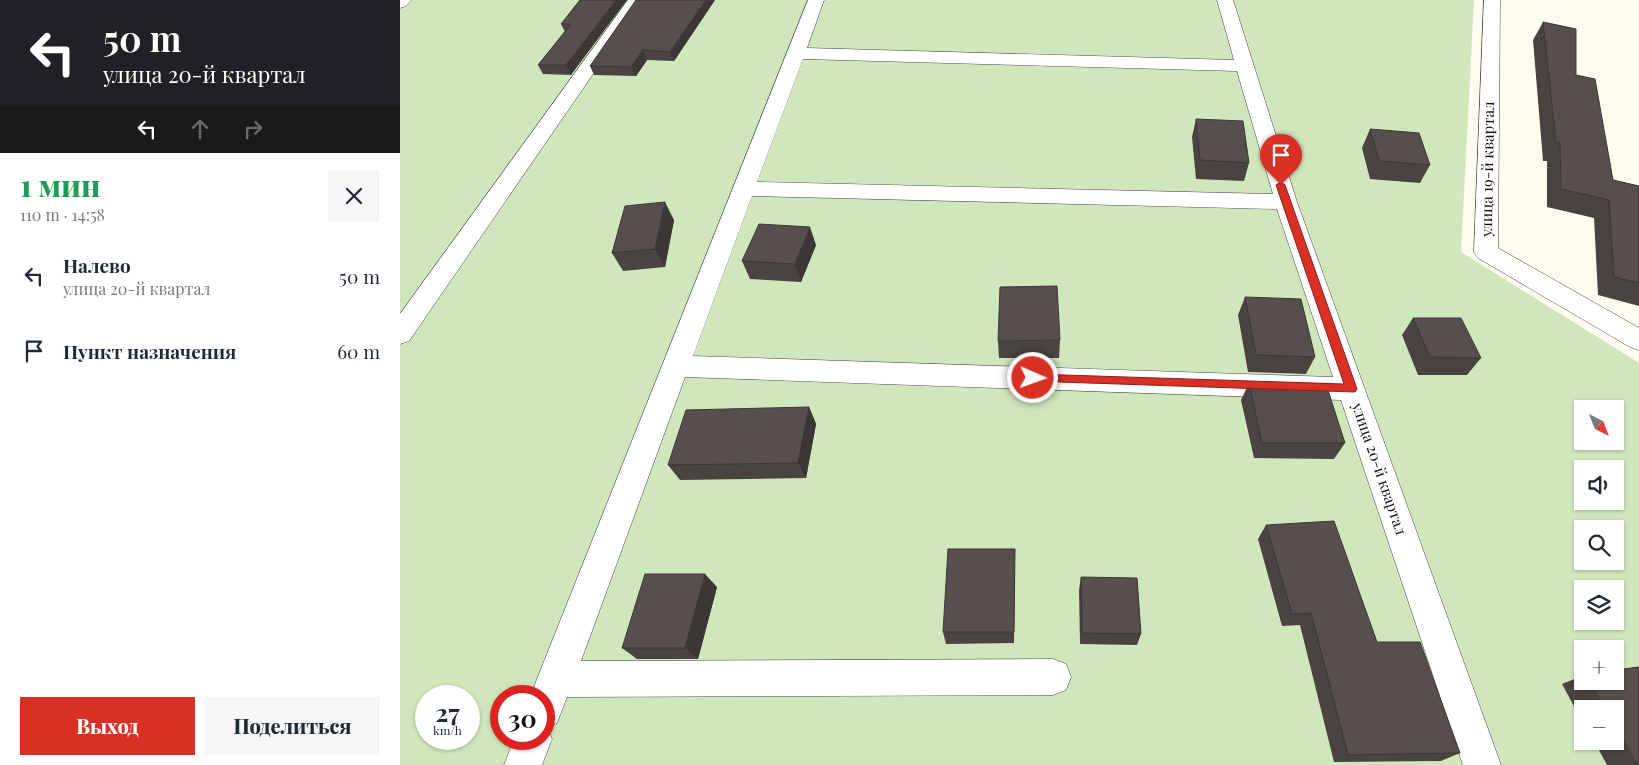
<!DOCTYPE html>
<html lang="ru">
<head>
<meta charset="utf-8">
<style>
	:root { --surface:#fff; --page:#f6f6f7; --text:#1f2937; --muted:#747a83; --accent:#d93025 }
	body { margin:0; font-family:"Playfair Display",serif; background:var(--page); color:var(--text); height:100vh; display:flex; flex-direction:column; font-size:19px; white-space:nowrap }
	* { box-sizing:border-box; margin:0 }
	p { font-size:16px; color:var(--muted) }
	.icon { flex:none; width:28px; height:28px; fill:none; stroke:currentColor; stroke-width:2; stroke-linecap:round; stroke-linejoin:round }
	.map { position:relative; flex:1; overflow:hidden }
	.sheet { display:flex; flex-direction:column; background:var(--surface); width:400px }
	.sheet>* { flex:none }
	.banner { background:#202124; color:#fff; overflow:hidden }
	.needle { width:32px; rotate:138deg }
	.tools { position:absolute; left:1174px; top:400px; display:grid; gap:10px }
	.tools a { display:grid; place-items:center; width:50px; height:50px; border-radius:0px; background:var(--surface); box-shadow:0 1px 4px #0004; font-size:25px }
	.speed { position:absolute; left:15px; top:685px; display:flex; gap:10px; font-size:25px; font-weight:700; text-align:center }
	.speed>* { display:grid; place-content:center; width:65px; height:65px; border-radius:50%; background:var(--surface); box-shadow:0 1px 4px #0004; line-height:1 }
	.speed small { font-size:12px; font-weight:400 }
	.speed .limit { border:8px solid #d22; background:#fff; color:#111 }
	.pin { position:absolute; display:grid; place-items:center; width:42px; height:42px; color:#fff; margin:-51px -21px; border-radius:50% 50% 50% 0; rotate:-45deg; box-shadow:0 0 5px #0007 }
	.pin .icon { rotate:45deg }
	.me { position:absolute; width:55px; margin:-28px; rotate:92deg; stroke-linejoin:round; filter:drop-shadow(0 0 4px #0008) }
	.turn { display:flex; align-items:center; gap:18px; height:105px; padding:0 20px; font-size:22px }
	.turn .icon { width:65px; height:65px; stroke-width:2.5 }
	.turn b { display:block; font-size:35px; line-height:42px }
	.lanes { display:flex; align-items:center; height:48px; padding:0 20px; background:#0003; justify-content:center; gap:25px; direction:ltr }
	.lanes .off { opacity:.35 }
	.round { display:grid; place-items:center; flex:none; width:52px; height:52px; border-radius:0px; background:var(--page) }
	.head { display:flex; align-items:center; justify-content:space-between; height:85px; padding:0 20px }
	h1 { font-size:30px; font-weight:800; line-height:38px; color:#1e9e55 }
	.cta { display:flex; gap:10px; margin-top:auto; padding:10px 20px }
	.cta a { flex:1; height:58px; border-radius:0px; background:var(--accent); color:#fff; font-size:20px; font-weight:800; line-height:58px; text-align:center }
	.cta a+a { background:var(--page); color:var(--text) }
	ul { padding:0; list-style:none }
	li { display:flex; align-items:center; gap:15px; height:75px; padding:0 20px }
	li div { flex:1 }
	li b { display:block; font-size:19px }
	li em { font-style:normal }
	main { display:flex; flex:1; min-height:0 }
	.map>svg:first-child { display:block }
	.green { fill:#d0e7bb; fill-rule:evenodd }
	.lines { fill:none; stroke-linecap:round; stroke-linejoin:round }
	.street-casing { stroke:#414141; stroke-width:1 }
	.street { fill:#fff; fill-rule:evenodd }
	.wall { fill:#4a4440 }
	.shaded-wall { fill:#3c3734 }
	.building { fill:#564f4b; stroke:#3c3734 }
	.route { fill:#d93025; stroke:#8d1f18 }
	.labels { text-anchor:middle; stroke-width:5; stroke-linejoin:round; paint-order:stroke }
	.street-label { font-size:15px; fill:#0e0e0e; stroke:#fff }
</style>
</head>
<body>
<main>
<section class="sheet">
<div class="banner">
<div class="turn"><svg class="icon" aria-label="left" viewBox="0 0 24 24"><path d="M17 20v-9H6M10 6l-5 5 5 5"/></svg><div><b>50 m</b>улица 20-й квартал</div></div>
<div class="lanes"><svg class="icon" aria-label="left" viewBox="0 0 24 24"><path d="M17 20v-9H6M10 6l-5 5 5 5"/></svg><svg class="icon off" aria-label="ahead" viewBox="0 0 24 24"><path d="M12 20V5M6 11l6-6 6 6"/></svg><svg class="icon off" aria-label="right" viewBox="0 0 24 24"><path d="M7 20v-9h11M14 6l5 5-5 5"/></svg></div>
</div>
<div class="head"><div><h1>1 мин</h1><p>110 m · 14:58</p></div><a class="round"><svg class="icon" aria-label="close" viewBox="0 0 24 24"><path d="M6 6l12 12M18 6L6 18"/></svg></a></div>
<ul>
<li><svg class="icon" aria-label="left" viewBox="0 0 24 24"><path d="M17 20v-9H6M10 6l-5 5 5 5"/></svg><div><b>Налево</b><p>улица 20-й квартал</p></div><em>50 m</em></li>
<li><svg class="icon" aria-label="arrive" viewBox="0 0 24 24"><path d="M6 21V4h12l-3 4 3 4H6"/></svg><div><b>Пункт назначения</b></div><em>60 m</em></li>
</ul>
<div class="cta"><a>Выход</a><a>Поделиться</a></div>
</section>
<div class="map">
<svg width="1239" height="765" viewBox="0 0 1239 765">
	<rect width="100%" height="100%" fill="#fefcef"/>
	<path class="green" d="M0,0H1074L1061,252L1239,363V765H0ZM1182,409H1215V441H1182ZM1182,469H1215V501H1182ZM1182,529H1215V561H1182ZM1182,589H1215V621H1182ZM1182,649H1215V681H1182ZM26,696H69V739H26ZM101,696H144V739H101ZM1182,709H1215V741H1182Z"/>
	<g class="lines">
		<defs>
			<path id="street" d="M0,0H12L6,6L0,8Z
				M228,0H244L9,341L0,344V314Z
				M408,0H424L407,48L834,60L817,0H833L897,202L1101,765H1063L941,400L285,377L181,661L653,659L666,664L671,677L666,690L653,695L167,697L157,723L147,727L152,739L142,765H104L114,739H144V696H131L137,679ZM403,59L837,71L873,194L357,182ZM352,196L877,209L933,377L293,356Z
				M1084,0H1100L1098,248L1239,328V350L1230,347L1078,258L1074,252Z"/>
		</defs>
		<use href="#street" class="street-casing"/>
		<use href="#street" class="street"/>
	</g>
	<path class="wall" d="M180,0L171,75L143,74L138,65L165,32L161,24Z
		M315,0L274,61L247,60L236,76L194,75L190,66Z
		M1143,22L1176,75L1213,180L1239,186V306L1198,295L1194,218L1147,207V161H1143L1133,40Z
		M796,119L849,163L844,181L796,179L792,137Z
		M970,129L1030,165L1020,183L970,179L962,148Z
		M274,220L265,267L223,271L212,253Z
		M416,245L401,282L350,279L342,261Z
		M845,297L915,357L906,374L848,372L838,315Z
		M1013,318L1081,358L1067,375H1018L1002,335Z
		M660,340L659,358H599L598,341Z
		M849,383L945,443L934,459L854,458L841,400Z
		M409,407L416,424L406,478L280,480L268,465Z
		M866,525L977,642L1060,753L1041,761L934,762L900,625L882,626L858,539Z
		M615,563L614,643L546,644L543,632Z
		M681,577L741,634L737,645L680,644L679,590Z
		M317,587L298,659H237L222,648Z
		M1239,667V765H1207L1194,741H1215V709H1182V721L1162,684L1182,676V681H1215Z"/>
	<path class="shaded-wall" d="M216,0H227L171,75L166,65Z
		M306,0H315L274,61L270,52Z
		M243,50L247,60L236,76L231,67Z
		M265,202L274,220L265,267L255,249Z
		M410,227L416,245L401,282L395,264Z
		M409,407L416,424L406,478L398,463Z
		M305,574L317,587L298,659L285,648Z"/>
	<path class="building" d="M180,0H216L166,65H138L171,24H161Z
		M236,0H306L270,52L243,50L231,67L190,66Z
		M1143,22L1176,29V75L1195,79L1213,180L1239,186V283L1214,277L1209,200L1161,189L1160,143L1156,142Z
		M796,119L843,121L849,163L800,160Z
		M970,129L1019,133L1030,165L979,161Z
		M265,202L255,249L212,253L225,206Z
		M359,224L410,227L395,264L342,261Z
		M657,286L660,340L598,341L600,287Z
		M845,297L901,299L915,357L856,355Z
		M1013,318H1061L1081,358L1030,357Z
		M849,383L926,384L945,443H862Z
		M409,407L398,463L268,465L286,410Z
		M934,521L977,642H1020L1060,753L948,755L911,613L892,614L866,525Z
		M548,549H615L614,632H543Z
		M245,574H305L285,648H222Z
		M681,577L737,578L741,634L682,633Z
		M1239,667V763H1236L1215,726V709H1205L1189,681H1215V670Z"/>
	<path class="route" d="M881,182L885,185L957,389L955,392L629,381L627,378L633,374L944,384L876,185Z"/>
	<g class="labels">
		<g class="street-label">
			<text transform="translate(1088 169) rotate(-89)" y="5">улица 19-й квартал</text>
			<text transform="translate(979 469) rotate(71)" y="5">улица 20-й квартал</text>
		</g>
	</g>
</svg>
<div class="tools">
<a><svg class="needle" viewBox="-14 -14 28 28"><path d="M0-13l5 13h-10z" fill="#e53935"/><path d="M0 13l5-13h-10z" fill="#747a83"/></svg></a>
<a><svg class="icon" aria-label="sound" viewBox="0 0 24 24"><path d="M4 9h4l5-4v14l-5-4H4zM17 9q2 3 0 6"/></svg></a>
<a><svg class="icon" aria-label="search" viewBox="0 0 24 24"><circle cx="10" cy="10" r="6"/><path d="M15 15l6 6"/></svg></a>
<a><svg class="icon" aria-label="layers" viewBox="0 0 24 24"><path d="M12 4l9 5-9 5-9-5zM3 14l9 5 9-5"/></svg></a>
<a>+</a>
<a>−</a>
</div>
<div class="speed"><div>27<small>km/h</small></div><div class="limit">30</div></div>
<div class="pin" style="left:881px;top:185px;background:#d93025"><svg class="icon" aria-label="arrive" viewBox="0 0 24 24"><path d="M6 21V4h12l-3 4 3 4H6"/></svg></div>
<svg class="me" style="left:633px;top:378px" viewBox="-20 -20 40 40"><circle r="17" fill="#d93025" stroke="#fff" stroke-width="3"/><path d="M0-11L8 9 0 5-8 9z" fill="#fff"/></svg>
</div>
</main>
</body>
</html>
